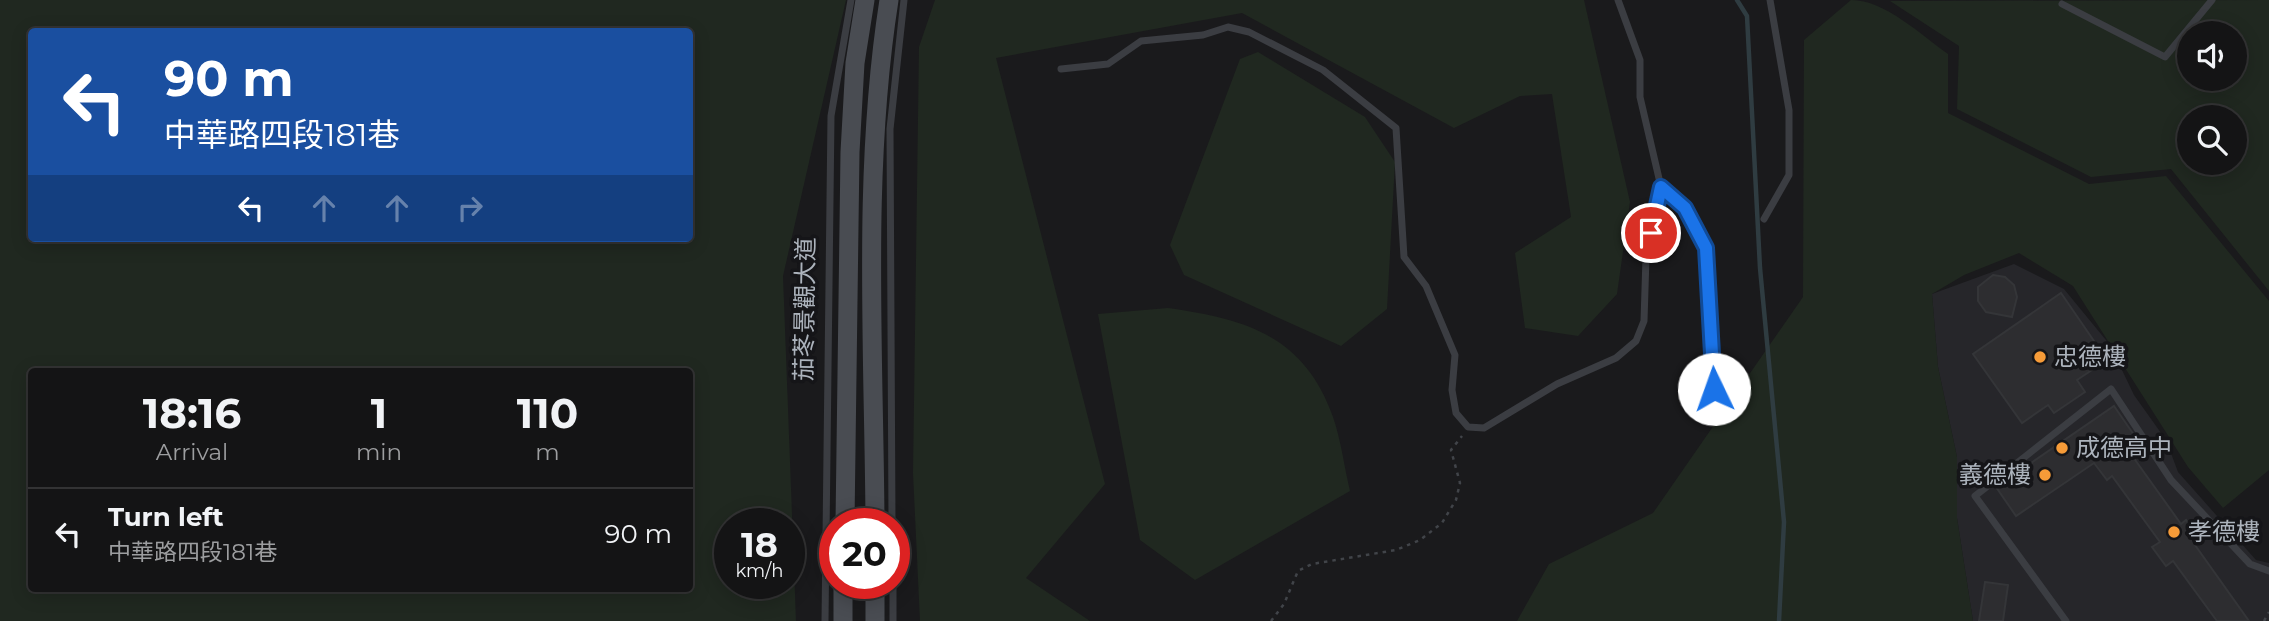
<!DOCTYPE html>
<html lang="en">
<head>
<meta charset="utf-8">
<style>
	:root { --surface:#141415; --page:#1d1d1e; --text:#f1f3f6; --muted:#9d9ea0; --line:#333334 }
	body { margin:0; font-family:Montserrat,"Noto Sans TC",sans-serif; background:var(--page); color:var(--text); height:100vh; display:flex; flex-direction:column; font-size:26px; white-space:nowrap }
	* { box-sizing:border-box; margin:0 }
	p { font-size:23px; color:var(--muted) }
	.icon { flex:none; width:38px; height:38px; fill:none; stroke:currentColor; stroke-width:2; stroke-linecap:round; stroke-linejoin:round }
	.map { position:relative; flex:1; overflow:hidden }
	.drawer { position:absolute; left:28px; top:368px; width:665px; height:224px; display:flex; flex-direction:column; background:var(--surface); border-radius:7px; box-shadow:0 4px 18px #0003,0 0 0 2px var(--line) }
	.drawer>* { flex:none }
	.banner { position:absolute; left:28px; top:28px; width:665px; height:214px; border-radius:7px; box-shadow:0 4px 18px #0003,0 0 0 2px var(--line); background:#1a4fa0; color:#fff; overflow:hidden }
	.tools { position:absolute; left:2177px; top:21px; display:grid; gap:14px }
	.tools a { display:grid; place-items:center; width:70px; height:70px; border-radius:50%; background:var(--surface); box-shadow:0 4px 18px #0003,0 0 0 2px var(--line); font-size:35px }
	.speed { position:absolute; left:714px; top:508px; display:flex; gap:14px; font-size:35px; font-weight:700; text-align:center }
	.speed>* { display:grid; place-content:center; width:91px; height:91px; border-radius:50%; background:var(--surface); box-shadow:0 4px 18px #0003,0 0 0 2px var(--line); line-height:1 }
	.speed small { font-size:18px; font-weight:400 }
	.speed .limit { border:10px solid #d22; background:#fff; color:#111 }
	.pin { position:absolute; display:grid; place-items:center; width:60px; height:60px; color:#fff; margin:-30px; border:4px solid #fff; border-radius:50%; box-shadow:0 2px 7px #0007 }
	.me { position:absolute; width:77px; margin:-38px; rotate:357deg; stroke-linejoin:round; filter:drop-shadow(0 0 5px #0008) }
	.turn { display:flex; align-items:center; gap:24px; height:147px; padding:0 21px; font-size:32px }
	.turn .icon { width:91px; height:91px; stroke-width:2.5 }
	.turn b { display:block; font-size:49px; line-height:60px }
	.lanes { display:flex; align-items:center; height:66px; padding:0 21px; background:#0003; justify-content:center; gap:35px; direction:ltr }
	.lanes .off { opacity:.35 }
	.eta { display:flex; justify-content:space-evenly; align-items:center; height:119px; text-align:center }
	.eta b { font-size:42px; font-weight:700; line-height:49px }
	ul { padding:0; list-style:none }
	li { display:flex; align-items:center; gap:21px; height:91px; padding:0 21px; border-top:2px solid var(--line) }
	li div { flex:1 }
	li b { display:block; font-size:26px }
	li em { font-style:normal }
	.map>svg:first-child { display:block }
	.built { fill:#26262a }
	.green { fill:#202820; fill-rule:evenodd }
	.lines { fill:none; stroke-linecap:round; stroke-linejoin:round }
	.stream { stroke:#2f3c41; stroke-width:4.5 }
	.building { fill:#2d2d30; stroke:#343538; stroke-width:2 }
	.path { stroke:#414449; stroke-width:2.5; stroke-dasharray:3.5 5; stroke-linecap:butt }
	.lane { stroke:#3b3d42; stroke-width:7 }
	.secondary { stroke:#494c52; stroke-width:19 }
	.route-casing { stroke:#114b97; stroke-width:18 }
	.route { stroke:#1a73e8; stroke-width:12 }
	.poi-dot { fill:#f69b38; stroke:#151518; stroke-width:2.5 }
	.labels { text-anchor:middle; stroke-width:7; stroke-linejoin:round; paint-order:stroke }
	.street-label { font-size:24px; fill:#acb3bc; stroke:#151518 }
	.poi-label { font-size:24px; fill:#acb3bc; stroke:#151518; text-anchor:start }
</style>
</head>
<body>
<div class="map">
<svg width="2269" height="621" viewBox="0 0 2269 621">
	<rect width="100%" height="100%" fill="#1a1a1c"/>
	<path class="built" d="M2014,264L2064,289L2110,345L2134,395L2166,440L2178,472L2256,560L2269,563V621H1973L1957,518V457L1938,367L1932,294Z"/>
	<path class="green" d="M0,0H846L783,276L796,621H0ZM32,32H690V238H32ZM690,371V588H32V371ZM789,523V583H730V523Z
		M935,0H1584L1630,202L1617,294L1578,336L1525,328L1515,253L1571,217L1552,94L1520,96L1454,128L1242,13L996,58L1105,484L1026,578L1090,621H920L913,473L919,47Z
		M1851,0C1885,0 1921,35 1948,54V113L2089,184L2166,176L2269,301V470L2223,508L2188,467L2073,286L2019,253L1964,275L1932,294L1938,367L1957,457V518L1973,621H1517L1549,564L1653,513L1803,297L1804,40Z
		M2269,0V291L2171,169L2091,177L1957,109L1959,46L1890,1ZM2189,33H2235V79H2189ZM2189,117H2235V163H2189Z
		M1258,52L1365,117L1395,162L1387,309L1341,346L1184,275L1170,245L1240,59Z
		M1168,308C1245,319 1304,335 1333,417C1341,440 1344,466 1350,491L1195,580L1140,540L1098,314Z"/>
	<g class="lines">
		<path class="stream" d="M1737,0L1747,16L1760,268L1784,522L1779,621"/>
	</g>
	<path class="building" d="M1993,275L2005,277L2014,285L2017,297L2012,317L1986,312L1978,301V287Z
		M2061,293L2107,360L2077,380L2085,392L2054,413L2048,405L2022,423L1973,354Z
		M2114,406L2134,435L2123,443L2181,524L2186,520L2201,541L2195,545L2249,621H2217L2173,561L2166,566L2152,547L2160,542L2112,476L2107,480L2094,463L2016,516L1996,487Z
		M1985,582L2008,585L2003,621H1979Z"/>
	<g class="lines">
		<path class="path" d="M1271,621L1284,604L1298,571L1312,564L1396,550L1420,540L1442,523L1456,500L1460,483L1451,450L1462,436
			M2264,621L2269,612"/>
		<path class="lane" d="M2062,4L2165,57L2212,0
			M1061,69L1108,64L1141,41L1203,35L1228,27L1249,32L1323,70L1396,128L1404,257L1426,286L1455,355L1452,390L1456,413L1468,427L1484,428L1557,384L1616,358L1636,341L1644,321L1646,257L1661,187L1640,97V60L1618,0
			M1661,187L1685,208L1706,248L1714,389
			M1764,219L1789,175V110L1770,0
			M892,523L890,129L904,0
			M893,583V621
			M825,621L831,116L851,0
			M2066,621L1975,496L2111,389L2171,480L2250,564L2269,571"/>
		<path class="secondary" d="M845,523L850,152L855,63L865,0
			M875,523C874,350 862,172 889,0
			M875,583V621
			M843,621V583"/>
	</g>
	<g class="lines">
		<defs>
			<path id="route" d="M1651,233L1661,187L1685,208L1706,248L1714,389"/>
		</defs>
		<use href="#route" class="route-casing"/>
		<use href="#route" class="route"/>
	</g>
	<g class="poi-dot">
		<circle cx="2040" cy="357" r="7"/>
		<circle cx="2062" cy="448" r="7"/>
		<circle cx="2045" cy="475" r="7"/>
		<circle cx="2174" cy="532" r="7"/>
	</g>
	<g class="labels">
		<g class="street-label">
			<text transform="translate(805 309) rotate(-89)" y="8">茄苳景觀大道</text>
		</g>
		<g class="poi-label">
			<text x="2054" y="365">忠德樓</text>
			<text x="2076" y="456">成德高中</text>
			<text x="2031" y="483" text-anchor="end">義德樓</text>
			<text x="2188" y="540">孝德樓</text>
		</g>
	</g>
</svg>
<div class="tools">
<a><svg class="icon" aria-label="sound" viewBox="0 0 24 24"><path d="M4 9h4l5-4v14l-5-4H4zM17 9q2 3 0 6"/></svg></a>
<a><svg class="icon" aria-label="search" viewBox="0 0 24 24"><circle cx="10" cy="10" r="6"/><path d="M15 15l6 6"/></svg></a>
</div>
<div class="speed"><div>18<small>km/h</small></div><div class="limit">20</div></div>
<div class="pin" style="left:1651px;top:233px;background:#d93025"><svg class="icon" aria-label="arrive" viewBox="0 0 24 24"><path d="M6 21V4h12l-3 4 3 4H6"/></svg></div>
<svg class="me" style="left:1714px;top:389px" viewBox="-20 -20 40 40"><circle r="19" fill="#fff"/><path d="M0-13L10 11 0 6-10 11z" fill="#1a73e8"/></svg>
<div class="banner">
<div class="turn"><svg class="icon" aria-label="left" viewBox="0 0 24 24"><path d="M17 20v-9H6M10 6l-5 5 5 5"/></svg><div><b>90 m</b>中華路四段181巷</div></div>
<div class="lanes"><svg class="icon" aria-label="left" viewBox="0 0 24 24"><path d="M17 20v-9H6M10 6l-5 5 5 5"/></svg><svg class="icon off" aria-label="ahead" viewBox="0 0 24 24"><path d="M12 20V5M6 11l6-6 6 6"/></svg><svg class="icon off" aria-label="ahead" viewBox="0 0 24 24"><path d="M12 20V5M6 11l6-6 6 6"/></svg><svg class="icon off" aria-label="right" viewBox="0 0 24 24"><path d="M7 20v-9h11M14 6l5 5-5 5"/></svg></div>
</div>
<section class="drawer">
<div class="eta">
<div><b>18:16</b><p>Arrival</p></div>
<div><b>1</b><p>min</p></div>
<div><b>110</b><p>m</p></div>
</div>
<ul>
<li><svg class="icon" aria-label="left" viewBox="0 0 24 24"><path d="M17 20v-9H6M10 6l-5 5 5 5"/></svg><div><b>Turn left</b><p>中華路四段181巷</p></div><em>90 m</em></li>
</ul>
</section>
</div>
</body>
</html>
